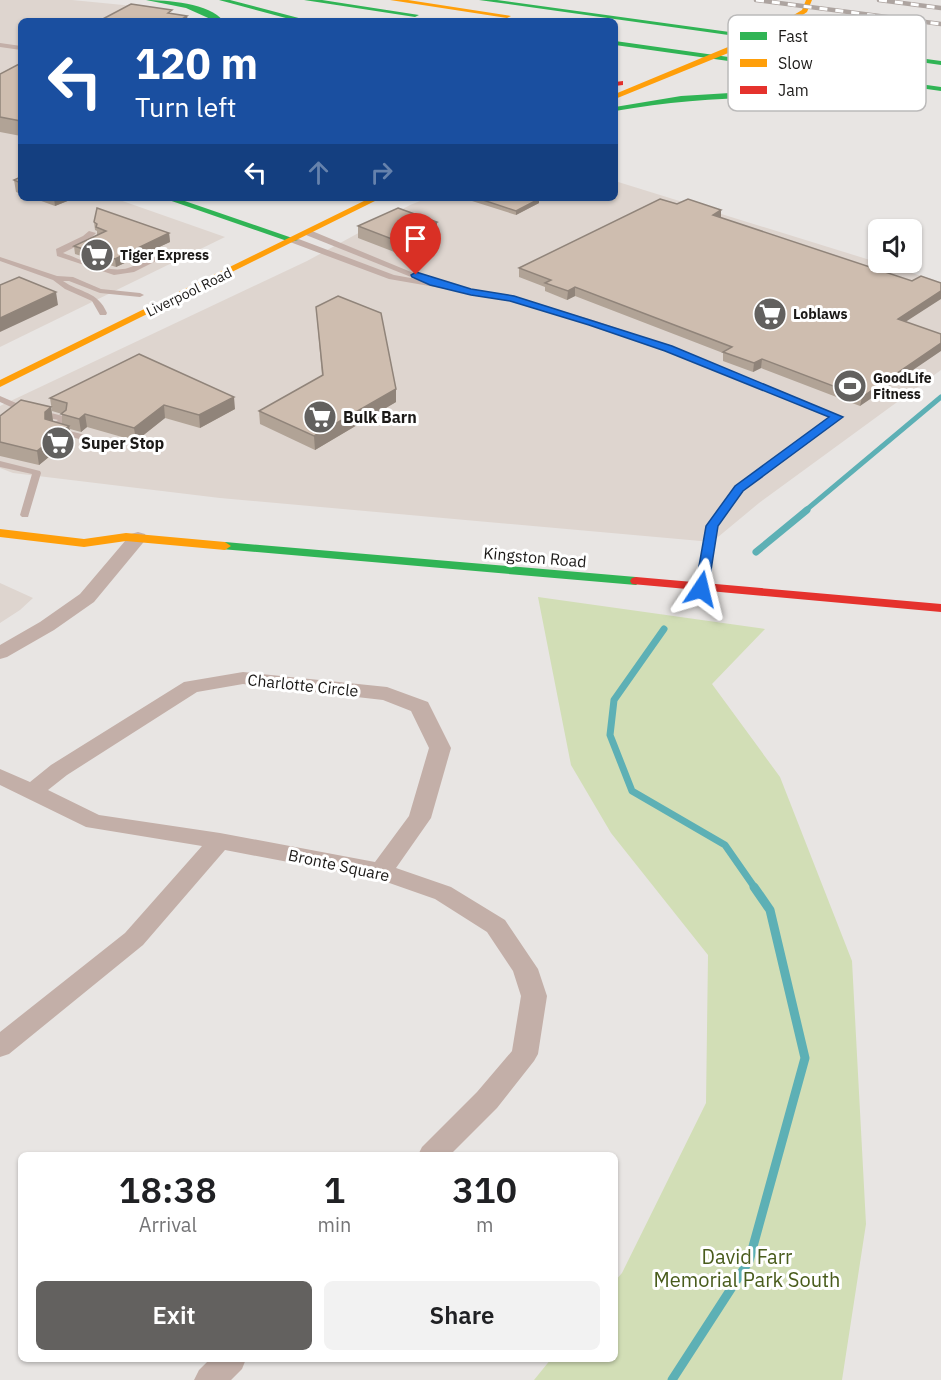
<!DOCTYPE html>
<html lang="en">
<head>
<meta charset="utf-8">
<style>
	:root { --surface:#fff; --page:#f2f2f2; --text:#202124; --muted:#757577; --accent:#63615f }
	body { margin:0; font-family:"IBM Plex Sans",sans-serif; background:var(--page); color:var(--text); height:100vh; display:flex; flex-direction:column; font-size:22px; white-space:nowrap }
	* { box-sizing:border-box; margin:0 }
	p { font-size:20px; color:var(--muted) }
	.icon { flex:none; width:33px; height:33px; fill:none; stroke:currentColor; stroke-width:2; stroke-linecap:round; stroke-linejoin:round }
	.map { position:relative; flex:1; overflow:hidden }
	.drawer { position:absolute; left:18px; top:1152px; width:600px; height:210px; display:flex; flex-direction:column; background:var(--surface); border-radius:9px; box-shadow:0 2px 4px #0004 }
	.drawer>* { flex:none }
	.top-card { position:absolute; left:18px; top:18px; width:600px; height:183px; border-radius:9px; box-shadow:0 2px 4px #0004; background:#1a4fa0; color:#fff; overflow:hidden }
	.tools { position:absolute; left:868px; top:219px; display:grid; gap:12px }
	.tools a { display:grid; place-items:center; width:54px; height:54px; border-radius:9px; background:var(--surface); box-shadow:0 2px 4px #0004; font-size:30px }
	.pin { position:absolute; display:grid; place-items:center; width:51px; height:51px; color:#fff; margin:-62px -26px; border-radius:50% 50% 50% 0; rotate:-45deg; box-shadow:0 0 6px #0007 }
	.pin .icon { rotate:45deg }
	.me { position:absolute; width:66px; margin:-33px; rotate:10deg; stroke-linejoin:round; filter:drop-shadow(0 0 4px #0008) }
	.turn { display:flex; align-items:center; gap:21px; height:126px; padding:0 18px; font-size:27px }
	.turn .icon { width:78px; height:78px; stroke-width:2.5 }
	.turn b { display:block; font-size:42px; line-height:51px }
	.lanes { display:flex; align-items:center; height:57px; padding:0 18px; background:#0003; justify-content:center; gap:30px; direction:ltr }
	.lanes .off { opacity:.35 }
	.eta { display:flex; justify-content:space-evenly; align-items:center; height:102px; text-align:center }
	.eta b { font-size:36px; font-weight:600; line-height:42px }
	.action { display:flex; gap:12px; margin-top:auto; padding:12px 18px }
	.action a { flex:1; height:69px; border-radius:9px; background:var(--accent); color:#fff; font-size:24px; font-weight:600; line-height:69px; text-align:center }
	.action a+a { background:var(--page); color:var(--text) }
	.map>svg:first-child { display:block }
	.built { fill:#ded5cf }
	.green { fill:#d2deb6 }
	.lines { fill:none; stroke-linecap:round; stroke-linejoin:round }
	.stream-far2 { stroke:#5db0b5; stroke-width:5 }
	.stream-far1 { stroke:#5db0b5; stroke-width:7 }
	.stream { stroke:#5db0b5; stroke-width:9 }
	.lane { fill:#c3afa8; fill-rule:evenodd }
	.street { fill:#c3afa8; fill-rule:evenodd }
	.fast { fill:#30b455; fill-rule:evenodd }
	.slow { fill:#ff9f0a; fill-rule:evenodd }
	.jam { fill:#e5322d; fill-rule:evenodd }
	.rail-casing { stroke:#ada4a0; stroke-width:4.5 }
	.rail { stroke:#fff; stroke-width:3; stroke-dasharray:8; stroke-linecap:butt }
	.wall { fill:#b1a396 }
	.shaded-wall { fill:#90847a }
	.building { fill:#cebdaf; stroke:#90847a; stroke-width:1.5 }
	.route { fill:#1a73e8; stroke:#114b97; stroke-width:1.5 }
	.labels { text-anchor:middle; stroke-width:6; stroke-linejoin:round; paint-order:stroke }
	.far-poi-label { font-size:14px; font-weight:bold; fill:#1c1a18; stroke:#fff; text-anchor:start }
	.far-street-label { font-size:14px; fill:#1c1a18; stroke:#fff }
	.poi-label { font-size:16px; font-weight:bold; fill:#1c1a18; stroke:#fff; text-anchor:start }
	.street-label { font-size:16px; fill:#1c1a18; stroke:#fff }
	.near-park-label { font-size:20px; fill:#495c1c; stroke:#fff }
	.key { fill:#fff; stroke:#bbbaba; stroke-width:1.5 }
	.key-label { font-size:16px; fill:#1c1a18 }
</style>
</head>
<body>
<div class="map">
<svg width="941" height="1380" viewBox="0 0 941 1380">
	<rect width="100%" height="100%" fill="#e8e5e3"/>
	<path class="built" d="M0,0H72L154,8L183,16L192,21H21V198H114L225,237L0,347Z
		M615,181L941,282V370L759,503L712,542L220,498L13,473L0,468V406L307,261L410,205L428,198H615Z
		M0,583L33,598L20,610L0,623Z"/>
	<path class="green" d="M538,597L765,629L712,684L780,777L852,961L866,1224L842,1380H534L551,1359H615V1281L622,1273L706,1103L708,955L611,833L571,765Z"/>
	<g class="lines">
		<path class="stream-far2" d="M805,511L941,397"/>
		<path class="stream-far1" d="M756,552L807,510
			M664,629L614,700L610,735L632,791L725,845L755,888"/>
		<path class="stream" d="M672,1380L749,1261L805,1058L770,910L754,887"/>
		<path class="lane" d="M0,43L21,46V50L0,47Z
			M89,231L96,233L89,240L63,253C83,260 108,274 128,268C139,265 154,252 164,257L134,272L114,275L57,256L56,249L83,236Z
			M306,231H312L423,277L416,279L306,235Z
			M290,238H296L394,275L511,296L596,321L672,347L841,417L742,490L717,526L706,589L704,591H698L696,589L707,526L736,486L831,418L666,351L590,325L510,300L389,279L290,242Z
			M0,257L57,276L73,277L101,289L140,293L144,295L140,297L100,293L69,281H63C80,293 98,291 107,313L106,315H100L92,301L65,289L53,280L0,261Z
			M0,396L23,406L24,408L20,411L0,402Z
			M39,410L67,417V421L58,428L101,439L102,441L98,444L49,431V427L58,420L36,415V411Z
			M0,461L40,471L41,473L28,517H22L20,515L32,474L0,467Z"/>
		<path class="street" d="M138,532L145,534L147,538L94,602L54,630L7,657L0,659V645L40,622L80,594L131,534Z
			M243,672L387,687L428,702L451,748L431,818L396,868L451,887L505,920L538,969L547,996L538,1054L534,1061L497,1108L450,1155H418L422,1147L477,1092L512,1051L521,996L513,971L487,932L435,899L378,879L225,850L143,945L9,1054L0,1057V1032L125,933L202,846L86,827L0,785V769L30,782L51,765L184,682ZM243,684L383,700L411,711L429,748L409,816L375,862L220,833L99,815L48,790L67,775L197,692Z
			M210,1359H246L242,1369L231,1380H194L199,1370Z"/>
		<path class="fast" d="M146,0C165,0 211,3 223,21H215L186,8Z
			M219,0H230L310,21H297Z
			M304,0H322L419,15L415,17Z
			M479,0H497L941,61V65Z
			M615,41L941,87V91L615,45Z
			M746,92L812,94L878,100L882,102L878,104C789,95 703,95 615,111V107L681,96Z
			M163,198H176L298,240L290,242Z
			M225,542L636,577L642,581L636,585L221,549L219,546L221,543Z"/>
		<path class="slow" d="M390,0H408L511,16L507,18Z
			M806,0H812L807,12L775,34L615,99V94L769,30L802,10Z
			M370,198H381L0,387V380Z
			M0,529L84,539L126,533L225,542L231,546L225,550L126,541L84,547L0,537Z"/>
		<path class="jam" d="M623,81V85L615,86V82Z
			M636,577L941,604V612L632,584L630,581L632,578Z"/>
		<defs>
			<path id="rail" d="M756,0L941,24
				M879,0L941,8"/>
		</defs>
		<use href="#rail" class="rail-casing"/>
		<use href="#rail" class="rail"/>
	</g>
	<path class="wall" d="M21,63V136L0,132V74Z
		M21,177V194L16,192L14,180Z
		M33,198H75L55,206Z
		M472,198H538L539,199V203L516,215L472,201Z
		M721,217L906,322L860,406L761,368L753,372L723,361V353L575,296L567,300L545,291V287L519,277V268Z
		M94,222L169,233L170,242L116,267L75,254L74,246L97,235V231L95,230Z
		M437,222V234L397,253L358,238V226Z
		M316,307L396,389V402L315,450L260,424L259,411L322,376Z
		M50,398L235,409L200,428L165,418L136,441L87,427L81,432L70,429L71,439L39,465L0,456V416L51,407L53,421L62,424V414L52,411Z"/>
	<path class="shaded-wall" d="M187,16L188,21H179Z
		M54,198H75L55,206Z
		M539,199V203L516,215V211Z
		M721,210V218L713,215Z
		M437,222V234L397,253V241Z
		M169,233L170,242L116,267L115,259Z
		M575,287V296L567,300L568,291Z
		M941,291V299L896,328L898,319Z
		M56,292L58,305L0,332V318Z
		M941,343V351L860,406L862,397Z
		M762,359L761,368L753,372L754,363Z
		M396,389V402L315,450L314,436Z
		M234,397L235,409L200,428L199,415Z
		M164,405L165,418L136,441L134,428Z
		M51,407L53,421L45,419V412Z
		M85,414L87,427L81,432L79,419Z
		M69,426L71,439L39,465L37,451Z"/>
	<path class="building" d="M131,4L172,10L168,13L187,16L179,21H99Z
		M21,63V121L0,117V74Z
		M21,177V183L14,180Z
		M477,198H538L539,199L516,211Z
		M660,199L677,204L688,199L721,210L713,215L912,281L921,276L941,283V291L898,319L941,334V343L862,397L762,359L754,363L723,352L732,347L575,287L568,291L545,283L551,280L519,268Z
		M97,208L169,233L115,259L74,246L106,231L96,227L97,224L94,222Z
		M398,208L437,222L397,241L358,226Z
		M19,277L56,292L0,318V285Z
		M338,296L381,313L396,389L314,436L259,411L323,375L316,307Z
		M139,354L234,397L199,415L164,405L134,428L85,414L79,419L61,414L66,410L67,403L50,398Z
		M21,400L51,407L45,412V419L69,426L37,451L0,442V416Z"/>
	<path class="route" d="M416,272L471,289L514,296L672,346L843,417L743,491L718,526L708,589L701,592L697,591L695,589L706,526L735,486L829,417L665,351L589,325L510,301L471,295L430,285L412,277L411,275Z"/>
	<defs>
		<symbol id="supermarket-disc" viewBox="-11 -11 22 22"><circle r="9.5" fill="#63615f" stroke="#fff"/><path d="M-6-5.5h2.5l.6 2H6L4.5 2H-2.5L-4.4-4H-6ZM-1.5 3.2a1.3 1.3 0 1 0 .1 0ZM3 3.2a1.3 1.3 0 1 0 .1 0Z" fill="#fff"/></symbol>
		<symbol id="stadium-disc" viewBox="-11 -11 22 22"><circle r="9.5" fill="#63615f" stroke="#fff"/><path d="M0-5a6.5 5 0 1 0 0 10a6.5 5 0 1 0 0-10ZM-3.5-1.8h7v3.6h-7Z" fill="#fff"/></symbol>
	</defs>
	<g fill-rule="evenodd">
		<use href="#supermarket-disc" x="78" y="236" width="38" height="38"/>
		<use href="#supermarket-disc" x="751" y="295" width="38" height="38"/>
		<use href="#stadium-disc" x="831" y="367" width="38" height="38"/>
		<use href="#supermarket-disc" x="301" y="398" width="38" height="38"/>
		<use href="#supermarket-disc" x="39" y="424" width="38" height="38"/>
	</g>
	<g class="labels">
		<g class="far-poi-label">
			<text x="120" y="260">Tiger Express</text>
			<text x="793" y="319">Loblaws</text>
			<text x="873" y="383">GoodLife<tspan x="873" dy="16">Fitness</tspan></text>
		</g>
		<g class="far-street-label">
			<text transform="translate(189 292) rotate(-26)" y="5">Liverpool Road</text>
		</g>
		<g class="poi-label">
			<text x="343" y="423">Bulk Barn</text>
			<text x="81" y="449">Super Stop</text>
		</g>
		<g class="street-label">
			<text transform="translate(535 557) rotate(5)" y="6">Kingston Road</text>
			<text transform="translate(303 685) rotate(6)" y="6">Charlotte Circle</text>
			<text transform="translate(339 865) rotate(12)" y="6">Bronte Square</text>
		</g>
		<g class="near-park-label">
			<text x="747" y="1264">David Farr<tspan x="747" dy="23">Memorial Park South</tspan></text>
		</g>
	</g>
	<rect x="728" y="15" width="198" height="96" rx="9" class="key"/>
	<rect x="740" y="32" width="27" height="8" fill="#30b455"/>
	<rect x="740" y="59" width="27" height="8" fill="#ff9f0a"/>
	<rect x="740" y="86" width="27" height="8" fill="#e5322d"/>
	<g class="key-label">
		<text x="778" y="42">Fast</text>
		<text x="778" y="69">Slow</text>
		<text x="778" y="96">Jam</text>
	</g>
</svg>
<div class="tools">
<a><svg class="icon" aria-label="sound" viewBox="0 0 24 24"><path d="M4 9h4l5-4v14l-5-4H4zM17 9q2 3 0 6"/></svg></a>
</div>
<div class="pin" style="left:416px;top:275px;background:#d93025"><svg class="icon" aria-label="arrive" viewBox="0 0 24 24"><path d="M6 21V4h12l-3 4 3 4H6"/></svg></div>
<svg class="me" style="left:701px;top:589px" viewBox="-20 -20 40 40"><path d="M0-17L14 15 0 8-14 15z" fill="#1a73e8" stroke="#fff" stroke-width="4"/></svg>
<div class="top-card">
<div class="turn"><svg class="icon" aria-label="left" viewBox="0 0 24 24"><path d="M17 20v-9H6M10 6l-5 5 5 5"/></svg><div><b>120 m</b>Turn left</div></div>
<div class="lanes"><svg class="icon" aria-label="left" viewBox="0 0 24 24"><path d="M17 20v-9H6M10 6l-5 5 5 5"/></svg><svg class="icon off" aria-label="ahead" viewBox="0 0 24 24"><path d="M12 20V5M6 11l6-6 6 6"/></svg><svg class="icon off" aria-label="right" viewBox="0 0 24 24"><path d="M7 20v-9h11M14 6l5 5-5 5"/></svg></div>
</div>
<section class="drawer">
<div class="eta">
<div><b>18:38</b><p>Arrival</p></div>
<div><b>1</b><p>min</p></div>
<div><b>310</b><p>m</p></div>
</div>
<div class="action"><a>Exit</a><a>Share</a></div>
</section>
</div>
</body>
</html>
